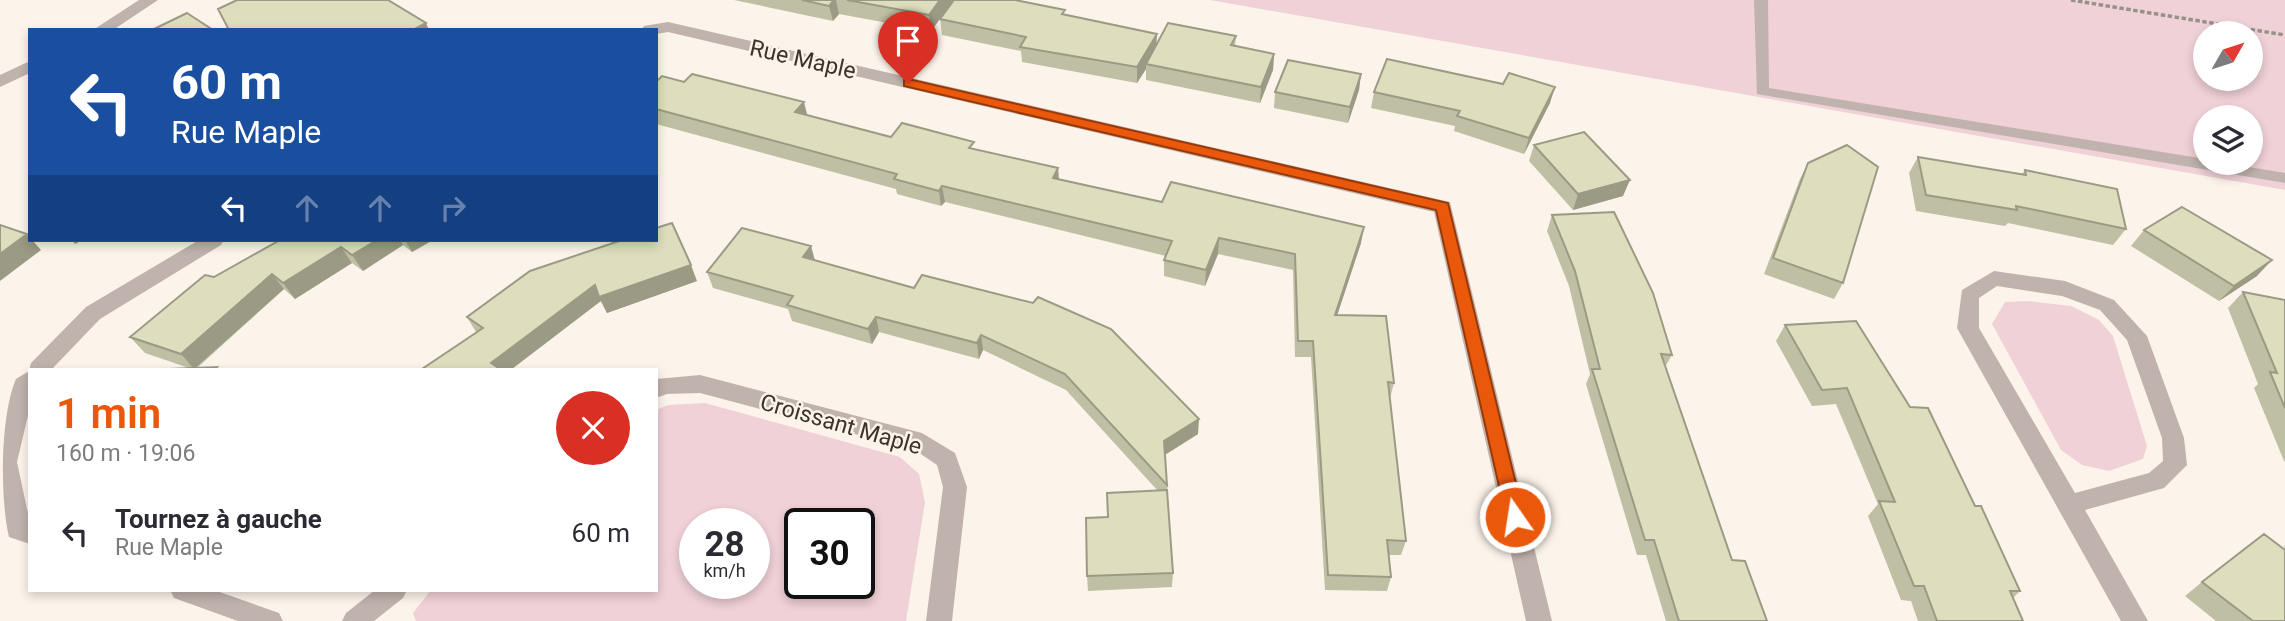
<!DOCTYPE html>
<html lang="fr">
<head>
<meta charset="utf-8">
<style>
	:root { --surface:#fff; --page:#f2f2f3; --text:#2b2b33; --muted:#7c7c81; --accent:#ea580c }
	body { margin:0; font-family:Roboto,sans-serif; background:var(--page); color:var(--text); height:100vh; display:flex; flex-direction:column; font-size:26px; white-space:nowrap }
	* { box-sizing:border-box; margin:0 }
	p { font-size:23px; color:var(--muted) }
	.icon { flex:none; width:38px; height:38px; fill:none; stroke:currentColor; stroke-width:2; stroke-linecap:round; stroke-linejoin:round }
	.map { position:relative; flex:1; overflow:hidden }
	.panel { position:absolute; left:28px; top:368px; width:630px; height:224px; display:flex; flex-direction:column; background:var(--surface); border-radius:0px; box-shadow:0 4px 10px #0003 }
	.panel>* { flex:none }
	.top-card { position:absolute; left:28px; top:28px; width:630px; height:214px; border-radius:0px; box-shadow:0 4px 10px #0003; background:#1a4fa0; color:#fff; overflow:hidden }
	.needle { width:46px; rotate:51deg }
	.buttons { position:absolute; left:2193px; top:21px; display:grid; gap:14px }
	.buttons a { display:grid; place-items:center; width:70px; height:70px; border-radius:50%; background:var(--surface); box-shadow:0 4px 10px #0003; font-size:35px }
	.speed { position:absolute; left:679px; top:508px; display:flex; gap:14px; font-size:35px; font-weight:700; text-align:center }
	.speed>* { display:grid; place-content:center; width:91px; height:91px; border-radius:50%; background:var(--surface); box-shadow:0 4px 10px #0003; line-height:1 }
	.speed small { font-size:18px; font-weight:400 }
	.speed .limit { border:4px solid #111; border-radius:10px; background:#fff; color:#111 }
	.pin { position:absolute; display:grid; place-items:center; width:60px; height:60px; color:#fff; margin:-72px -30px; border-radius:50% 50% 50% 0; rotate:-45deg; box-shadow:0 0 7px #0007 }
	.pin .icon { rotate:45deg }
	.me { position:absolute; width:77px; margin:-38px; rotate:347deg; stroke-linejoin:round; filter:drop-shadow(0 0 5px #0008) }
	.turn { display:flex; align-items:center; gap:24px; height:147px; padding:0 28px; font-size:32px }
	.turn .icon { width:91px; height:91px; stroke-width:2.5 }
	.turn b { display:block; font-size:49px; line-height:60px }
	.lanes { display:flex; align-items:center; height:66px; padding:0 28px; background:#0003; justify-content:center; gap:35px; direction:ltr }
	.lanes .off { opacity:.35 }
	.round { display:grid; place-items:center; flex:none; width:74px; height:74px; border-radius:37px; background:var(--page) }
	.overview { display:flex; align-items:center; justify-content:space-between; height:119px; padding:0 28px }
	h1 { font-size:42px; font-weight:600; line-height:52px; color:var(--accent) }
	ul { padding:0; list-style:none }
	li { display:flex; align-items:center; gap:21px; height:91px; padding:0 28px }
	li div { flex:1 }
	li b { display:block; font-size:26px }
	li em { font-style:normal }
	.map>svg:first-child { display:block }
	.green { fill:#efd1d7; fill-rule:evenodd }
	.lines { fill:none; stroke-linecap:round; stroke-linejoin:round }
	.path { stroke:#989188; stroke-width:3.5; stroke-dasharray:4.5 2.5; stroke-linecap:butt }
	.service { fill:#c0b2ad; fill-rule:evenodd }
	.minor { fill:#c0b2ad; fill-rule:evenodd }
	.wall { fill:#bfbfa3 }
	.shaded-wall { fill:#9b9b85 }
	.building { fill:#dedebe; stroke:#9b9b85; stroke-width:2 }
	.route { fill:#ea580c; stroke:#983908; stroke-width:2 }
	.labels { text-anchor:middle; stroke-width:5; stroke-linejoin:round; paint-order:stroke }
	.street-label { font-size:23px; fill:#3b342b; stroke:#fcf4eb }
</style>
</head>
<body>
<div class="map">
<svg width="2285" height="621" viewBox="0 0 2285 621">
	<rect width="100%" height="100%" fill="#fcf4eb"/>
	<path class="green" d="M1210,0H2285V190ZM2205,33H2250V79H2205ZM2205,117H2250V163H2205Z
		M2028,301L2071,306L2099,320L2113,336L2147,446L2143,459L2109,471L2082,465L2061,450L1992,324L2005,302Z
		M705,403L900,457L919,474L925,502L906,621H416L413,613L431,590H656V410L668,405ZM695,523H754V583H695ZM800,523H859V583H800Z"/>
	<g class="lines">
		<path class="path" d="M2071,0L2285,35"/>
		<path class="service" d="M1754,0H1768L1769,88L2205,159V163H2225L2285,173V183L1757,94Z"/>
		<path class="minor" d="M139,0H158L113,30H93Z
			M668,22L1450,202L1552,621H1526L1434,212L668,32L656,34V30H642L644,26Z
			M30,61V73L0,87V75Z
			M199,240H224L221,245L100,319L52,369H30V407L17,462L30,523V544L9,537C0,500 0,416 16,379L29,371L31,363L86,307Z
			M1994,271L2065,281L2114,300L2147,336L2184,438L2187,465L2164,488L2085,510L2148,621H2121L1957,328L1962,290ZM1997,286L2062,296L2100,310L2127,340L2162,438L2163,461L2149,473L2075,493L1979,328V298Z
			M700,375L922,433L955,453L967,487L952,621H926L943,487L937,465L915,450L700,393L667,394L656,398V379Z
			M170,590H214L279,613L283,621H238L174,598Z
			M375,590H407L403,598L374,621H342L346,613Z"/>
	</g>
	<path class="wall" d="M734,0H1015L1065,15L1157,34L1156,44L1236,36L1235,46L1274,54L1273,70L1260,103L1146,80V69L1137,83L1022,62L1021,51L942,35L940,19L954,0L931,31L839,14L833,21Z
		M1361,74L1359,90L1348,123L1274,108L1275,92Z
		M656,82H684L891,137L975,149L1058,168L1059,180L1361,243L1337,315L1394,383L1390,398L1406,541L1401,555H1388L1391,577L1387,591L1325,590L1311,357H1295L1293,270L1218,254L1205,286L1164,276V260L1166,256L945,202L941,206L897,194L896,189L656,124Z
		M1374,92L1550,103L1524,154L1454,131L1455,126L1371,108Z
		M1534,145L1623,196L1573,210L1529,161Z
		M1918,157L2022,174L2025,170L2126,229L2113,245L2008,223L2005,226L1916,211L1909,173Z
		M1808,163L1843,283L1834,299L1764,274L1800,179Z
		M1552,215L1672,355L1665,367L1732,560L1767,621H1666L1646,555H1637L1586,384L1590,374L1569,286L1547,231Z
		M2144,230L2257,276L2219,301L2131,246Z
		M280,240H433L412,252L403,245L363,271L352,263L295,299L284,289L197,368L217,367L219,369H169L189,368L145,353L130,337L214,277Z
		M811,246L815,260L914,288L1198,434L1165,455L1173,573L1172,587L1088,591L1087,576L1108,517L1158,491L1066,390L983,350L979,359L879,332L872,344L792,321L788,309L713,288L707,272Z
		M697,281L607,313L601,301L476,332L467,317Z
		M2243,292L2285,300V462L2284,461L2254,388L2258,384L2228,308Z
		M1785,325L1910,407L1975,506L2020,591L2013,598L2023,621H1918L1911,601L1901,600L1868,516L1878,504L1836,404L1812,406L1776,341Z
		M2285,544V621H2216L2185,596L2202,582L2284,549Z"/>
	<path class="shaded-wall" d="M834,0H836L839,14L833,21L829,6Z
		M940,0H954L931,31L929,15Z
		M426,23L429,30H413Z
		M1157,34L1156,49L1146,64V69L1137,83V67Z
		M1274,54L1273,70L1260,103L1261,87Z
		M1361,74L1359,90L1348,123L1350,107Z
		M1555,87L1550,103L1524,154L1529,138Z
		M804,102L808,118L795,112Z
		M1058,168L1059,184L1053,178Z
		M1630,180L1623,196L1573,210L1578,194Z
		M942,186L945,202L941,206L939,191Z
		M1364,227L1361,243L1332,331L1335,315Z
		M27,234L30,238V240H32L41,250L0,281V254Z
		M1219,238L1218,254L1205,286L1206,270Z
		M72,240H83L75,244Z
		M377,240H400L403,245L363,271L352,255Z
		M405,240H433L412,252Z
		M811,246L815,262L803,257Z
		M341,247L352,263L295,299L283,283Z
		M2272,260L2257,276L2219,301L2234,286Z
		M691,265L697,281L607,313L601,301L512,369H495L491,363L595,285Z
		M272,274L284,289L194,369L181,354Z
		M876,317L879,332L872,344L868,329Z
		M981,335L983,350L979,359L977,343Z
		M1199,419L1198,434L1163,456L1164,441Z"/>
	<path class="building" d="M237,0H388L426,23L413,30H229L218,9Z
		M802,0H834L829,6Z
		M847,0H940L929,15Z
		M954,0H1015L1065,10L1062,14L1157,34L1137,67L1020,47L1026,37L940,19Z
		M187,13L213,30H152Z
		M1168,23L1236,36L1231,45L1274,54L1261,87L1146,64Z
		M1387,59L1503,84L1509,73L1555,87L1529,138L1457,116L1460,111L1374,92Z
		M1288,60L1361,74L1350,107L1275,92Z
		M692,74L804,102L795,112L891,137L902,123L974,142L969,148L1058,168L1053,178L1162,202L1171,182L1364,227L1335,315L1386,316L1394,383L1388,382L1406,541L1387,540L1391,577L1328,575L1313,341H1298L1295,254L1219,238L1206,270L1164,260L1172,241L942,186L939,191L894,179L897,174L656,109V82L662,76L684,82Z
		M1584,132L1630,180L1578,194L1534,145Z
		M1847,145L1878,167L1843,283L1773,258L1808,163Z
		M1918,157L2026,175L2025,170L2117,189L2126,229L2016,206L2017,210L1926,195Z
		M2182,207L2272,260L2234,286L2144,230Z
		M1614,212L1653,293L1672,355L1661,354L1732,560L1745,561L1767,621H1679L1654,540H1645L1592,369H1600L1575,271L1552,215Z
		M672,223L691,265L599,297L595,285L491,363L500,369H422L483,328L467,317L530,271L622,240H656V228Z
		M0,225L27,234L0,254Z
		M742,228L811,246L803,257L914,288L922,275L1033,303L1038,297L1111,329L1199,419L1164,441L1167,485L1065,374L981,335L977,343L876,317L868,329L787,305L793,296L707,272Z
		M280,240H377L352,255L341,247L283,283L272,274L181,354L130,337L205,275L214,277Z
		M2243,292L2285,300V408L2270,372L2277,373Z
		M1856,321L1910,407L1928,408L1975,506H1981L2020,591H2010L2023,621H1937L1924,586H1914L1879,501L1895,502L1847,388L1822,390L1785,325Z
		M217,367L215,369H169Z
		M1167,490L1173,573L1087,576L1086,518L1108,517L1107,493Z
		M2264,534L2285,550V621H2253L2202,582Z"/>
	<path class="route" d="M908,79L1448,203L1524,517L1521,523H1508L1506,517L1436,210L904,86V80Z"/>
	<g class="labels">
		<g class="street-label">
			<text transform="translate(803 59) rotate(13)" y="8">Rue Maple</text>
			<text transform="translate(841 424) rotate(16)" y="8">Croissant Maple</text>
		</g>
	</g>
</svg>
<div class="buttons">
<a><svg class="needle" viewBox="-14 -14 28 28"><path d="M0-13l5 13h-10z" fill="#e53935"/><path d="M0 13l5-13h-10z" fill="#7c7c81"/></svg></a>
<a><svg class="icon" aria-label="layers" viewBox="0 0 24 24"><path d="M12 4l9 5-9 5-9-5zM3 14l9 5 9-5"/></svg></a>
</div>
<div class="speed"><div>28<small>km/h</small></div><div class="limit">30</div></div>
<div class="pin" style="left:908px;top:83px;background:#d93025"><svg class="icon" aria-label="arrive" viewBox="0 0 24 24"><path d="M6 21V4h12l-3 4 3 4H6"/></svg></div>
<svg class="me" style="left:1515px;top:517px" viewBox="-20 -20 40 40"><circle r="17" fill="#ea580c" stroke="#fff" stroke-width="3"/><path d="M0-11L8 9 0 5-8 9z" fill="#fff"/></svg>
<div class="top-card">
<div class="turn"><svg class="icon" aria-label="left" viewBox="0 0 24 24"><path d="M17 20v-9H6M10 6l-5 5 5 5"/></svg><div><b>60 m</b>Rue Maple</div></div>
<div class="lanes"><svg class="icon" aria-label="left" viewBox="0 0 24 24"><path d="M17 20v-9H6M10 6l-5 5 5 5"/></svg><svg class="icon off" aria-label="ahead" viewBox="0 0 24 24"><path d="M12 20V5M6 11l6-6 6 6"/></svg><svg class="icon off" aria-label="ahead" viewBox="0 0 24 24"><path d="M12 20V5M6 11l6-6 6 6"/></svg><svg class="icon off" aria-label="right" viewBox="0 0 24 24"><path d="M7 20v-9h11M14 6l5 5-5 5"/></svg></div>
</div>
<section class="panel">
<div class="overview"><div><h1>1 min</h1><p>160 m · 19:06</p></div><a class="round" style="background:#d93025;color:#fff"><svg class="icon" aria-label="close" viewBox="0 0 24 24"><path d="M6 6l12 12M18 6L6 18"/></svg></a></div>
<ul>
<li><svg class="icon" aria-label="left" viewBox="0 0 24 24"><path d="M17 20v-9H6M10 6l-5 5 5 5"/></svg><div><b>Tournez à gauche</b><p>Rue Maple</p></div><em>60 m</em></li>
</ul>
</section>
</div>
</body>
</html>
